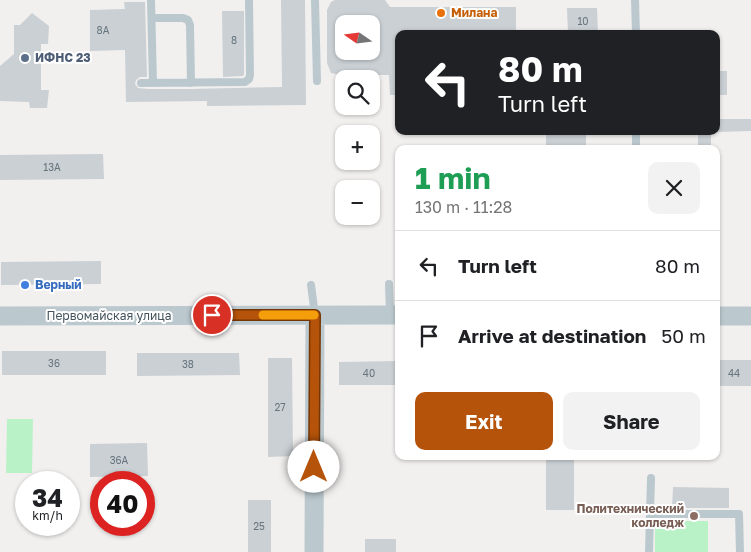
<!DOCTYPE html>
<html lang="en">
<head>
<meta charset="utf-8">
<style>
	:root { --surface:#fff; --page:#f2f2f2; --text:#202124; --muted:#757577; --line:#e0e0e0; --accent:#b45309 }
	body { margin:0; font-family:"Golos Text",sans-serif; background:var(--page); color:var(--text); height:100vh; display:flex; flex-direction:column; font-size:19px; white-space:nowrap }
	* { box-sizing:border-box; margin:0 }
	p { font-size:16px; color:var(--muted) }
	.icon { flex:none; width:28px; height:28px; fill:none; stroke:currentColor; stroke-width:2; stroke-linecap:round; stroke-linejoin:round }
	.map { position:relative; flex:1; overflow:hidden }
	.details { position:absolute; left:395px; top:145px; width:325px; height:315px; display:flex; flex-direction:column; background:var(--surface); border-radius:10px; box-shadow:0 1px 4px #0004 }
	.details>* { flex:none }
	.banner { position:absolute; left:395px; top:30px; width:325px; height:105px; border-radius:10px; box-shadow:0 1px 4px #0004; background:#202124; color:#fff; overflow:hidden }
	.needle { width:32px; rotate:284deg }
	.controls { position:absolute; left:335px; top:15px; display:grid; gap:10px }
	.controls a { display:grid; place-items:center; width:45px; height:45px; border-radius:10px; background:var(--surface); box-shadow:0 1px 4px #0004; font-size:25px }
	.speed { position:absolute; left:15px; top:471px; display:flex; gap:10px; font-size:25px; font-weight:700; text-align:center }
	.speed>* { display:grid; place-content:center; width:65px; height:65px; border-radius:50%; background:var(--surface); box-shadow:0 1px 4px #0004; line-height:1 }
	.speed small { font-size:12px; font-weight:400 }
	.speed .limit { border:8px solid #d22; background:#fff; color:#111 }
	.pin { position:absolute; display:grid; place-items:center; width:42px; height:42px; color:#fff; margin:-21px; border:2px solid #fff; border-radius:50%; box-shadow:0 1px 5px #0007 }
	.me { position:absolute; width:55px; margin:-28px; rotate:0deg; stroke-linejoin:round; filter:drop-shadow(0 0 4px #0008) }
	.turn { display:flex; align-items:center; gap:18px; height:105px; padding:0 20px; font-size:22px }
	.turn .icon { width:65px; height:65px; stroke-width:2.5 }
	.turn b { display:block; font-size:35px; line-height:42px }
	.round { display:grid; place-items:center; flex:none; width:52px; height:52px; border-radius:10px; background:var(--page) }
	.head { display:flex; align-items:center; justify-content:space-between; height:85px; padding:0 20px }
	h1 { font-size:30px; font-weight:700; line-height:38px; color:#1e9e55 }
	.primary-button { display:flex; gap:10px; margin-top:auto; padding:10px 20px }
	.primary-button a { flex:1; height:58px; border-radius:10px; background:var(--accent); color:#fff; font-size:20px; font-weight:700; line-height:58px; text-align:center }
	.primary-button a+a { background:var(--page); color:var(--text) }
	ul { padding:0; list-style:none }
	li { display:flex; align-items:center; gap:15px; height:70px; padding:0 20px; border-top:1px solid var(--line) }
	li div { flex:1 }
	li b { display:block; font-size:19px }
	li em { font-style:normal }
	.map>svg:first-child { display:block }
	.green { fill:#baf2c8 }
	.building { fill:#cad0d4; fill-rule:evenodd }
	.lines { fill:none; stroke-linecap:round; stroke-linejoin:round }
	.service { stroke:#bbc9cf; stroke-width:8 }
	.tertiary { stroke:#bbc9cf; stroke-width:19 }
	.route-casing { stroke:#753606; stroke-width:12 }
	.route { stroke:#b45309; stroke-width:9 }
	.slow { stroke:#f59e0b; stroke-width:9 }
	.food-dot { fill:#e8710a; stroke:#fff; stroke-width:2 }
	.service-dot { fill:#5c6f8a; stroke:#fff; stroke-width:2 }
	.shop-dot { fill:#3f7fe0; stroke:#fff; stroke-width:2 }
	.education-dot { fill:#8d6e63; stroke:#fff; stroke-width:2 }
	.labels { text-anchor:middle; stroke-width:4; stroke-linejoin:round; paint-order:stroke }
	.number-label { font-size:10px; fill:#66747c }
	.food-label { font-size:12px; font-weight:bold; fill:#c56008; stroke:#fff; text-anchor:start }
	.service-label { font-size:12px; font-weight:bold; fill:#4e5e75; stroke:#fff; text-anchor:start }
	.shop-label { font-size:12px; font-weight:bold; fill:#366cbe; stroke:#fff; text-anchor:start }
	.street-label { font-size:12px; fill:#45555e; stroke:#fff }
	.education-label { font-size:12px; font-weight:bold; fill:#785e54; stroke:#fff; text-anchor:end }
</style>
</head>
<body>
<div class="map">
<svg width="751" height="552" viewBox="0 0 751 552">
	<rect width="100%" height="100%" fill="#f2efef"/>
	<path class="green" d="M7,419H33L32,473H6Z
		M655,521H708V552H655Z"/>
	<path class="building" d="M281,0H305L306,105L207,106V101L126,102L125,50L90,51V10L125,9L124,2H145L147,77H140L136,80L135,84L138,88L148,89H191L282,87Z
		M335,0H385L390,7H516V34H399V95H390L389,75H341L331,73L327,63V10L331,2ZM344,24H371V51H344Z
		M567,8H597L598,34H568Z
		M222,11H244V74L243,76L223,77Z
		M32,13L49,26L48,44H41V90H49L47,108H30L29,102L0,101V66L14,54V25H20Z
		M716,71H727V95H716Z
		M716,119H751V131L716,132Z
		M698,131H711V149H698Z
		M546,133H586V149H546Z
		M103,154L104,179L0,180V155Z
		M101,261V284L1,285V262Z
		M2,351H106V375H2Z
		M137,353H239L240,375L137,376Z
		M268,358H292L293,456L268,457Z
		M716,360H751V386H716Z
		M399,361V385H339V362Z
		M147,443L148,476L90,477V444Z
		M546,456H574V510H546Z
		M673,487L729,488V508H672Z
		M248,500H271V552H248Z
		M365,539H396V552H365Z"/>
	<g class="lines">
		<path class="service" d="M151,0L153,83
			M315,0L317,81
			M635,0L636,34
			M152,18H183L188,20L190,25L191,83
			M141,83L245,82L249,79L250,75L249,0
			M636,149V131
			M389,284L390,315
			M311,285L315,315
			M650,514H739L740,552
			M649,552L651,478"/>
		<path class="tertiary" d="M0,316L399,315
			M716,316H751
			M314,552L315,315"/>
	</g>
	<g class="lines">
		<defs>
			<path id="route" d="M212,315H315L314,467"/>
		</defs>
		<use href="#route" class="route-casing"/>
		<use href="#route" class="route"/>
		<path class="slow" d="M263,315H314"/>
	</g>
	<circle class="food-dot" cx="441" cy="13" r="5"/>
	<circle class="service-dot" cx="25" cy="58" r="5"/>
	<circle class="shop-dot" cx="25" cy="285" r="5"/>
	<circle class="education-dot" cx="694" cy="516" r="5"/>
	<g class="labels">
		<g class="number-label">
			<text x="583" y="25">10</text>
			<text x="103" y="34">8А</text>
			<text x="234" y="44">8</text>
			<text x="52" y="171">13А</text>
			<text x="54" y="367">36</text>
			<text x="188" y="368">38</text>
			<text x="369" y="377">40</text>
			<text x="734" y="377">44</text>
			<text x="280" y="411">27</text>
			<text x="119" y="464">36А</text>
			<text x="259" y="530">25</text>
		</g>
		<g class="food-label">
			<text x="451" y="17">Милана</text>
		</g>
		<g class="service-label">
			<text x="35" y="62">ИФНС 23</text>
		</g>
		<g class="shop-label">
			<text x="35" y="289">Верный</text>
		</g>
		<g class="street-label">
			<text x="109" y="320">Первомайская улица</text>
		</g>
		<g class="education-label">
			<text x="684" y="513">Политехнический<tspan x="684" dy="14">колледж</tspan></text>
		</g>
	</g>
</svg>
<div class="controls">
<a><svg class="needle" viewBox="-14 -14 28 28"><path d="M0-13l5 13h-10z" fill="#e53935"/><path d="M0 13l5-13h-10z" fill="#757577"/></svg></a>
<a><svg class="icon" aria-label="search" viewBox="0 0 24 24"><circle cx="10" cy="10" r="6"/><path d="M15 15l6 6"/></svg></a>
<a>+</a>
<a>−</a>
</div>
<div class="speed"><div>34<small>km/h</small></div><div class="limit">40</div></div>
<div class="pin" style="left:212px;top:315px;background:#d93025"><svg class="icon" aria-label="arrive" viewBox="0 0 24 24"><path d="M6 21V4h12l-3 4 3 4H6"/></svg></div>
<svg class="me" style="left:314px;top:467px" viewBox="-20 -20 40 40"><circle r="19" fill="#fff"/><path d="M0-13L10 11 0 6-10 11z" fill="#b45309"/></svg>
<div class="banner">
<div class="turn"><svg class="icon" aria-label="left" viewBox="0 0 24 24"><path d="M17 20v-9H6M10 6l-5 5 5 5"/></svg><div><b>80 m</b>Turn left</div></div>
</div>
<section class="details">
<div class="head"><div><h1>1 min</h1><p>130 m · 11:28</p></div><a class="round"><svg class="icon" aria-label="close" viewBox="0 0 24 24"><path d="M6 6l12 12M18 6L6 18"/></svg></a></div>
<ul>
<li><svg class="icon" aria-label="left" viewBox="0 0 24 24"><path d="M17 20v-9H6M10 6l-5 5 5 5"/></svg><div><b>Turn left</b></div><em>80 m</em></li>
<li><svg class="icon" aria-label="arrive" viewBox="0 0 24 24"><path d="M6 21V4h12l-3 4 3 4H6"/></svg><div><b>Arrive at destination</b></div><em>50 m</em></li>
</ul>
<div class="primary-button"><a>Exit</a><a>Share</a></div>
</section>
</div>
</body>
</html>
